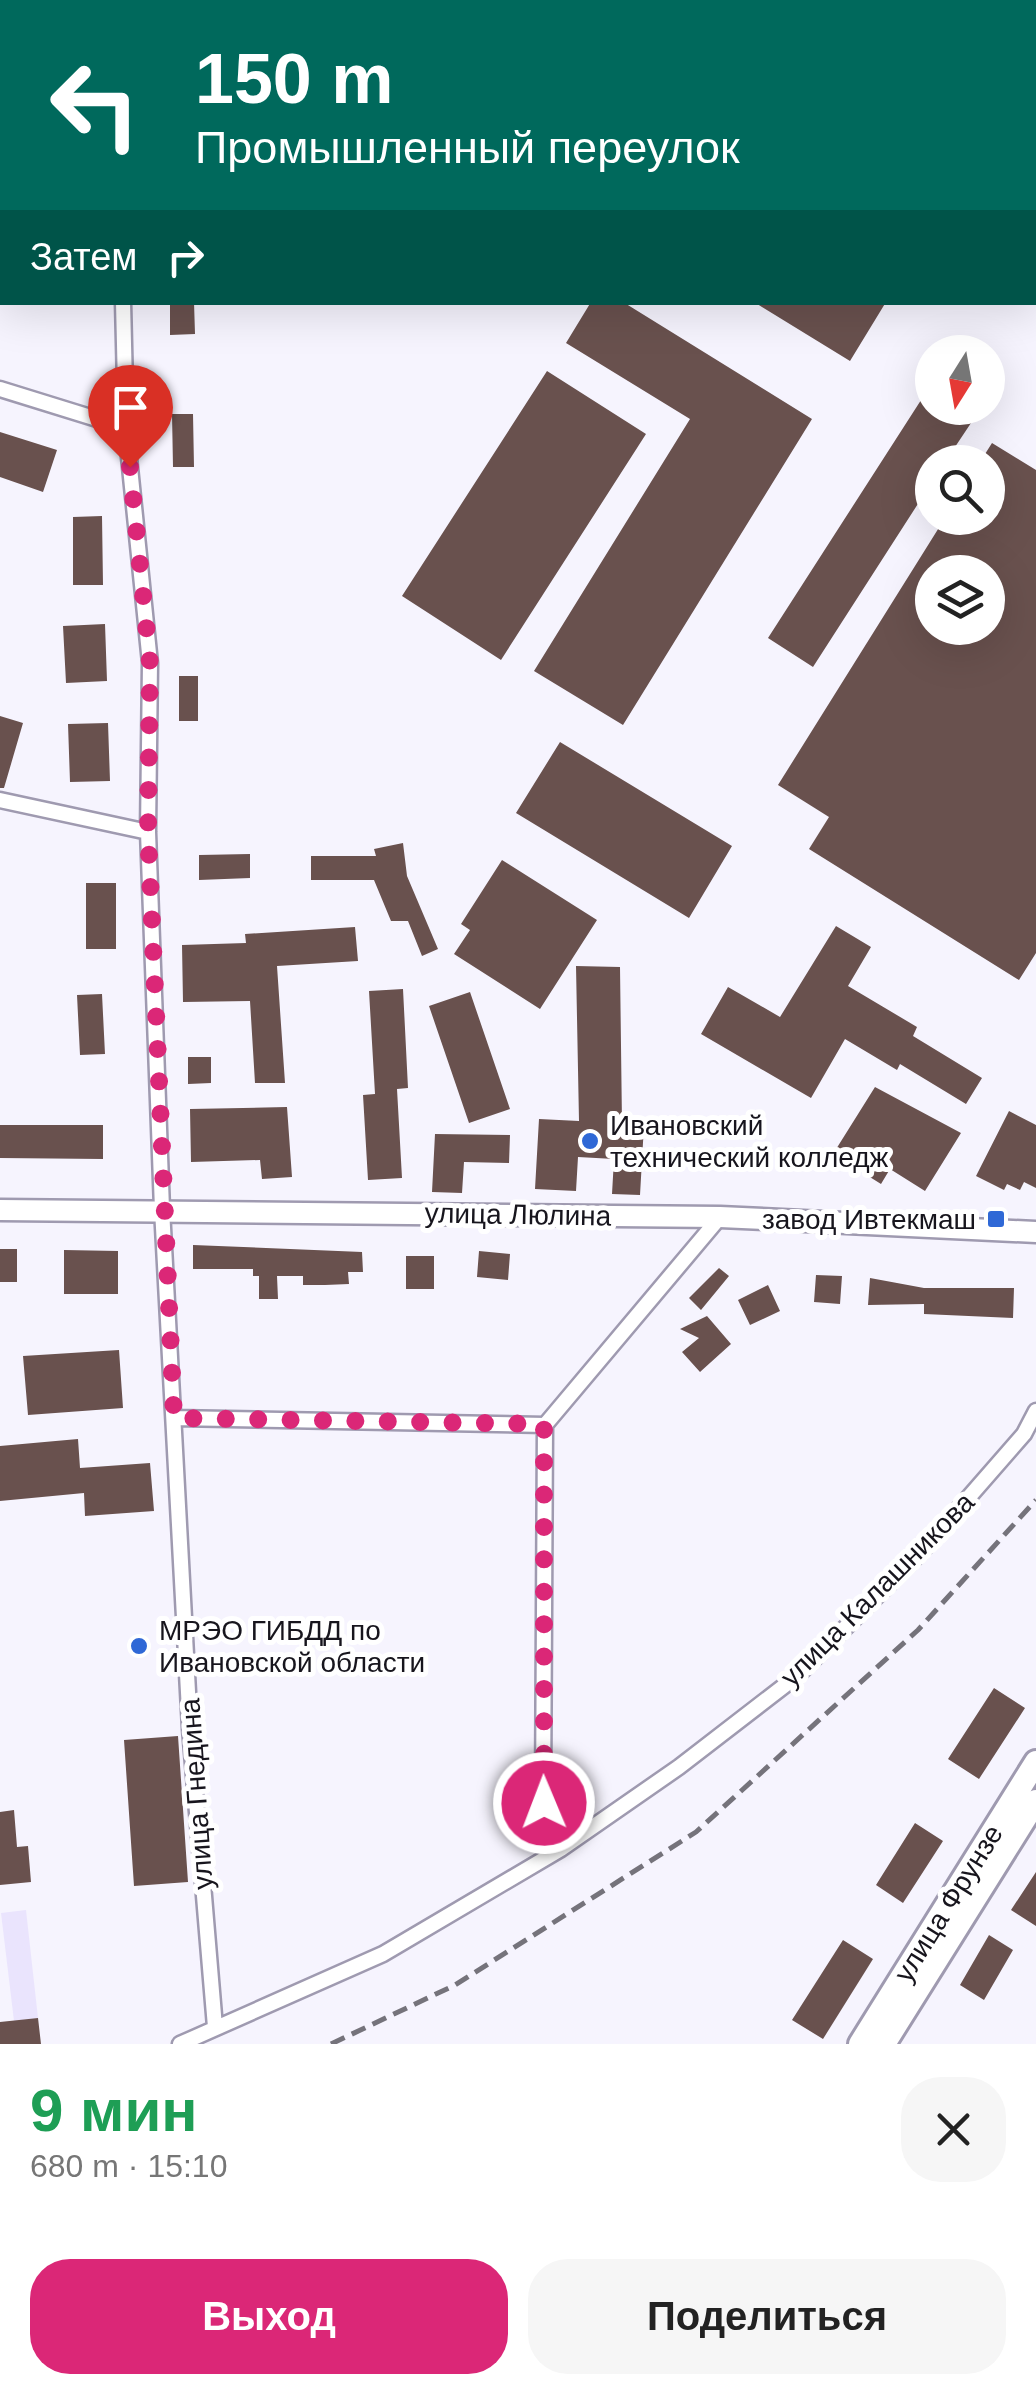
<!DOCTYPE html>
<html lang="ru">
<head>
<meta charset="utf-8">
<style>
	:root { --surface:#fff; --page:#f6f6f6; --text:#222; --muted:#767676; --accent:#db2777 }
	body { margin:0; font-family:Helvetica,sans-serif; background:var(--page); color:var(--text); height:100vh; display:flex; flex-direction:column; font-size:38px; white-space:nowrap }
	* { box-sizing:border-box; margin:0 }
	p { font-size:32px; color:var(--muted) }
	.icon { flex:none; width:55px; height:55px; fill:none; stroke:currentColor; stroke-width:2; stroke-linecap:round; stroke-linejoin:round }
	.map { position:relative; height:2044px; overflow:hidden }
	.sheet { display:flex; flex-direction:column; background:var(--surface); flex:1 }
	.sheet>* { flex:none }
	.hud { position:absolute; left:0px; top:0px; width:1038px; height:305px; box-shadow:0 10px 40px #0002; background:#00695c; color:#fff; overflow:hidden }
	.needle { width:65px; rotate:191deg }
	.buttons { position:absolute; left:915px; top:335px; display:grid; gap:20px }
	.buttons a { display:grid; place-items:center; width:90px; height:90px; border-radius:50%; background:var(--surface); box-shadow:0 10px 40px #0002; font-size:50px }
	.pin { position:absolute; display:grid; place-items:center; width:85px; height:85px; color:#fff; margin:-102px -42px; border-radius:50% 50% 50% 0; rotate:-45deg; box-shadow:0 0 10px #0007 }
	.pin .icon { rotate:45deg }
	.me { position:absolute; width:110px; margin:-55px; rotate:359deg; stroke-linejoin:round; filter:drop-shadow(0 0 8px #0008) }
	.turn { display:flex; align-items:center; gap:35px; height:210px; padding:0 30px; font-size:45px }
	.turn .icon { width:130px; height:130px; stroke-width:2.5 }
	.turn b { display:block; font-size:70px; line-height:85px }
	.then { display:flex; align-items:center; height:95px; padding:0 30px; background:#0003; gap:20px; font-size:38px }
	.round { display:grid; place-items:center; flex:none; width:105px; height:105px; border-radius:40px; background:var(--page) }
	.headline { display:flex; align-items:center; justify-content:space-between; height:170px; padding:0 30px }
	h1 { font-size:60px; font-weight:600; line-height:75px; color:#1e9e55 }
	.action { display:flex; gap:20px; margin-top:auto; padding:20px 30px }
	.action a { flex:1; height:115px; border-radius:40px; background:var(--accent); color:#fff; font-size:40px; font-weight:600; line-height:115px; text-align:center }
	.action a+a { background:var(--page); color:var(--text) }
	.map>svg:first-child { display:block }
	.built { fill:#eae4fd }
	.building { fill:#69514e; fill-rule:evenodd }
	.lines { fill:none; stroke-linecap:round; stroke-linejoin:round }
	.minor-casing { stroke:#9f9ab0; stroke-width:19 }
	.secondary-casing { stroke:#9f9ab0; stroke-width:25 }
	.trunk-casing { stroke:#9f9ab0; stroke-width:28 }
	.minor { stroke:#fff; stroke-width:14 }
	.secondary { stroke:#fff; stroke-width:20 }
	.trunk { stroke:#fff; stroke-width:22 }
	.rail { stroke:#75737b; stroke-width:5; stroke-dasharray:15 8; stroke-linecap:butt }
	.route { stroke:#db2777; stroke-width:18; stroke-dasharray:0 32.4 }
	.poi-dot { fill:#2f68d6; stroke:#fff; stroke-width:4 }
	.labels { text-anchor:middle; stroke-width:10; stroke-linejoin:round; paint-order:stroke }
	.poi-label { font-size:28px; fill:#17151d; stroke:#fff; text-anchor:start }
	.street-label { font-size:28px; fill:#17151d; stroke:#fff }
</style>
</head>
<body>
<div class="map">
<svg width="1036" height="2044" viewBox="0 0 1036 2044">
	<rect width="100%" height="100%" fill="#f6f4fe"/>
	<path class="built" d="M26,1910L38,2018L14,2021L1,1913Z"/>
	<path class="building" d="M170,302H194L195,334L170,335Z
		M591,302H623L812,419L623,725L534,671L690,419L566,343Z
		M754,302H886L850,361Z
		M547,371L646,434L501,660L402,596Z
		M932,383V408H966L977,414L945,462H932V482L813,667L768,638Z
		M172,414H193L194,467H173Z
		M0,432L57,450L43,492L0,477Z
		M992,443L1036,470V953L1019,980L809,849L829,817L778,785L945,518H988V462H980ZM932,572H988V628H932Z
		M102,516L103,585H73V517Z
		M105,624L107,681L66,683L63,626Z
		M179,676H198V721H179Z
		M0,716L23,723L4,788H0Z
		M108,723L110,781L70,782L68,724Z
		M560,742L732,846L689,918L516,813Z
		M403,843L407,876L438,949L422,956L408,921H391L374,880H311V856H376L374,849Z
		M250,854V878L199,880V855Z
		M502,860L597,920L540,1009L454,954L470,930L461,924Z
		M86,883H116V949H86Z
		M836,926L871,947L848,986L917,1027L913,1036L982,1078L966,1104L900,1064L897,1070L845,1039L811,1098L701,1034L728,987L780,1017Z
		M355,927L358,961L277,966L285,1083H255L250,1001L183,1002L182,945L246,943L245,934Z
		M576,966L620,967L622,1124L644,1125L640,1195L612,1194L614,1159L578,1157L576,1191L535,1189L539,1119L579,1121Z
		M403,989L408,1088L397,1089L402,1178L368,1180L363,1095L375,1094L369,991Z
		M470,992L510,1109L469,1123L429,1006Z
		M102,994L105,1054L80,1055L77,995Z
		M188,1057H211V1083L188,1084Z
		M875,1087L961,1133L925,1191L890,1169L881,1184L833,1154Z
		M287,1107L292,1177L262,1179L260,1160L191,1162L190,1109Z
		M1009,1111L1036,1125V1188L1024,1182L1020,1190L1007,1184L1004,1190L976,1176Z
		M0,1125H103V1159L0,1158Z
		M435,1134L510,1135L509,1163L464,1162L462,1193L432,1192Z
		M193,1245L362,1252L363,1272H348L349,1284L325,1285H303V1276H277L278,1299H259V1276H253V1269H193Z
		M0,1249H17V1282H0Z
		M64,1250L118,1251V1294H64Z
		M479,1251L510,1254L508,1280L477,1277Z
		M406,1256H434V1289H406Z
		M719,1268L729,1276L701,1310L689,1298Z
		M816,1275L842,1276L840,1304L814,1302Z
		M870,1278L924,1288H1014L1013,1318L924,1314V1304L868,1305Z
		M768,1285L780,1311L750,1325L738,1300Z
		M707,1316L731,1344L700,1372L682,1352L699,1338L680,1329Z
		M119,1350L123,1408L28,1415L23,1356Z
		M78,1439L80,1468L150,1463L154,1511L85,1516L84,1493L0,1501V1446Z
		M994,1688L1025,1708L979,1779L948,1759Z
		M178,1736L188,1882L134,1886L124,1740Z
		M14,1810L17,1847L28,1846L31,1882L0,1885V1812Z
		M915,1823L943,1841L903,1903L876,1885Z
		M1036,1872V1926L1011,1910Z
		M989,1935L1013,1950L984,2000L960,1985Z
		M843,1940L873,1959L823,2039L792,2020Z
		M38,2018L41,2044H0V2022Z"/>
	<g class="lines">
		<defs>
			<path id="minor" d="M89,0L90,2
				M14,2L15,0
				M0,43L2,36
				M123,302L126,428L150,663L148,832L162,1209L190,1729L215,2027
				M0,389L126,428
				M0,800L148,832
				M174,1418L545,1425
				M561,1849L543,1803L545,1425L720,1217
				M180,2044L383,1954L561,1849L679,1767L797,1676L921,1552L1024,1434L1036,1411"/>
			<path id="secondary" d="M0,1210L720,1217L1036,1232"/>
			<path id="trunk" d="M860,2044L1036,1762
				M884,2044L1036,1801"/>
		</defs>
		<use href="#minor" class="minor-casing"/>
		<use href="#secondary" class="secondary-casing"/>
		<use href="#trunk" class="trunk-casing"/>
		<use href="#minor" class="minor"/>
		<use href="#secondary" class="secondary"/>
		<use href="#trunk" class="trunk"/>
		<path class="rail" d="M331,2044L455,1985L696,1832L918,1630L1036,1500"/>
	</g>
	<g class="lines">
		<path class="route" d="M130,467L150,663L148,832L174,1418L544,1424V1803"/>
	</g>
	<g class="poi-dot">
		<circle cx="590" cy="1141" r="10"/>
		<rect x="986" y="1209" width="20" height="20" rx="5"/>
		<circle cx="139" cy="1646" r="10"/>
	</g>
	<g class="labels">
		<g class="poi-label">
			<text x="610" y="1135">Ивановский<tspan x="610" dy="32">технический колледж</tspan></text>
			<text x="976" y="1229" text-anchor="end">завод Ивтекмаш</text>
			<text x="159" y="1640">МРЭО ГИБДД по<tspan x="159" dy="32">Ивановской области</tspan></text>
		</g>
		<g class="street-label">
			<text transform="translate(518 1214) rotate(1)" y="10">улица Люлина</text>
			<text transform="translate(877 1589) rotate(-45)" y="10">улица Калашникова</text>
			<text transform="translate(196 1794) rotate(-94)" y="10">улица Гнедина</text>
			<text transform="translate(948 1903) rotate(-58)" y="10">улица Фрунзе</text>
		</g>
	</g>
</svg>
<div class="buttons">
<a><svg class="needle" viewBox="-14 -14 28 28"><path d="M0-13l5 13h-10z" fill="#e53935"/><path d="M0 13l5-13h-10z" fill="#767676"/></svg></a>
<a><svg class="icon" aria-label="search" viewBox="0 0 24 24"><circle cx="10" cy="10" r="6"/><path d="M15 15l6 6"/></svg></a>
<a><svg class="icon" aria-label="layers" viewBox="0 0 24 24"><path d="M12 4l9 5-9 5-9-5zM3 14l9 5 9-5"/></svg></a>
</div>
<div class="pin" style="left:130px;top:467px;background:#d93025"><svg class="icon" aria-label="arrive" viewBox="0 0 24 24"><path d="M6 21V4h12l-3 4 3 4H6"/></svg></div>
<svg class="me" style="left:544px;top:1803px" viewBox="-20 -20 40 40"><circle r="17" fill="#db2777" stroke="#fff" stroke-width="3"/><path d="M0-11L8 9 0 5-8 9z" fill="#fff"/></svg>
<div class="hud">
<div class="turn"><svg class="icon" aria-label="left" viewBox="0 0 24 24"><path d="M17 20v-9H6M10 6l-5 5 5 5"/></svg><div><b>150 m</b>Промышленный переулок</div></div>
<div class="then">Затем<svg class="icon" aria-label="right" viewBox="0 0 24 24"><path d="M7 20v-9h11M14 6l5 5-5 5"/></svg></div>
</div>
</div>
<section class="sheet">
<div class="headline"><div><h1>9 мин</h1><p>680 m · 15:10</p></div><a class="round"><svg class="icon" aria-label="close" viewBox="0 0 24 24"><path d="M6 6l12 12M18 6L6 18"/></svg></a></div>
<div class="action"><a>Выход</a><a>Поделиться</a></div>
</section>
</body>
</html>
